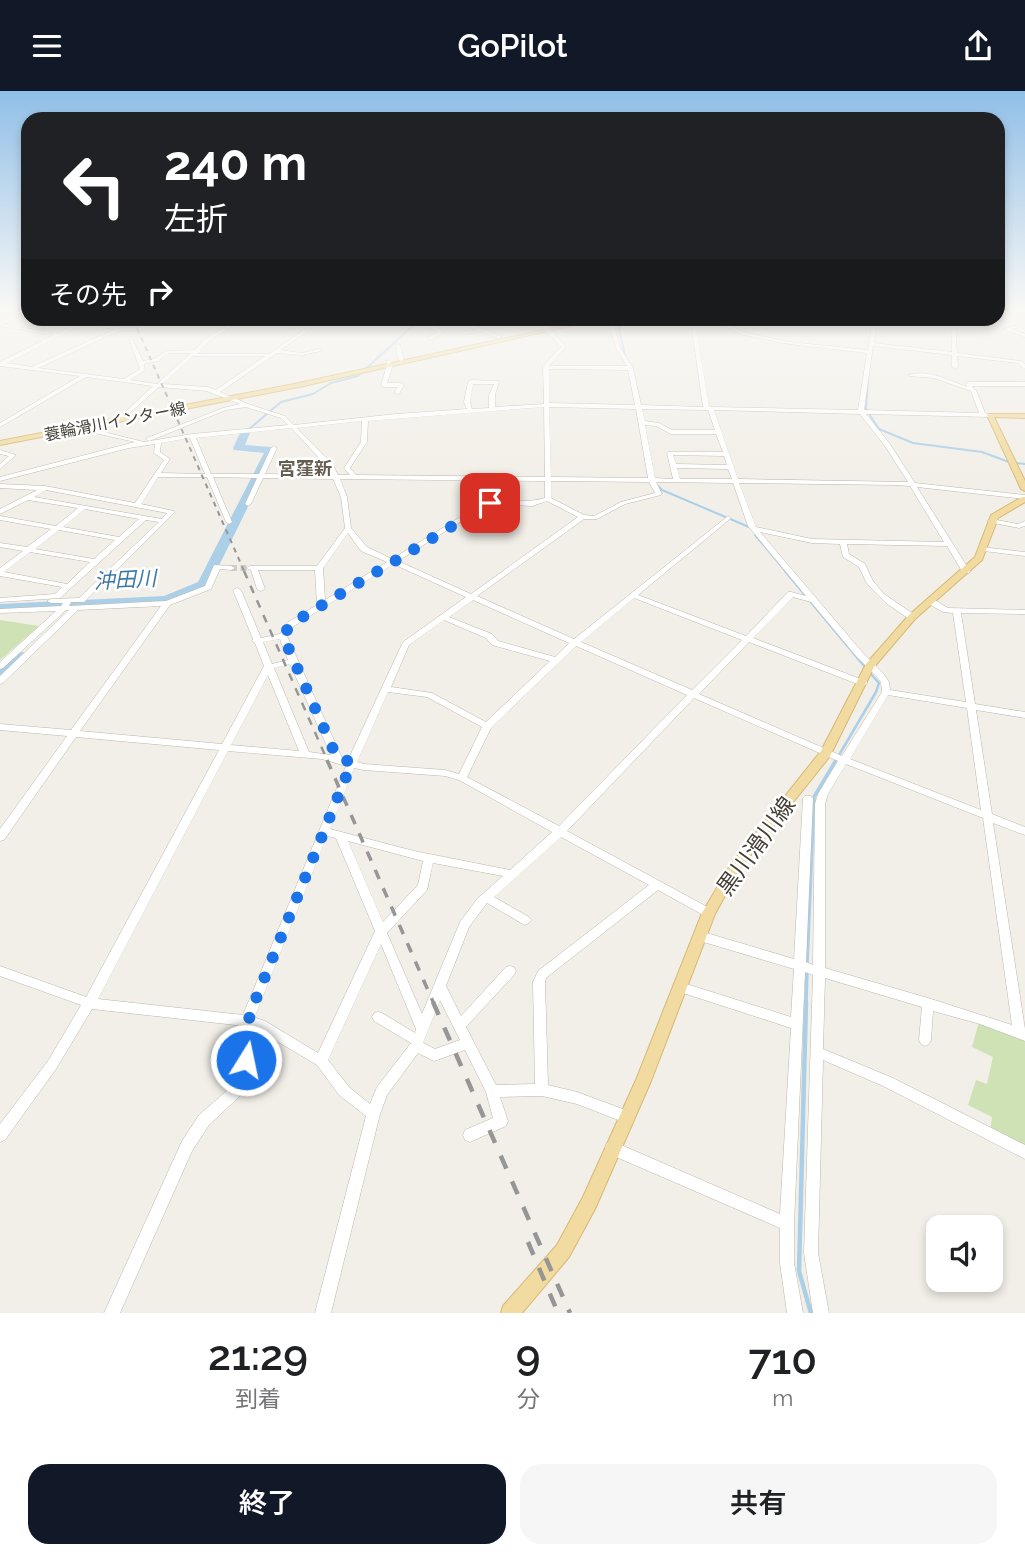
<!DOCTYPE html>
<html lang="ja">
<head>
<meta charset="utf-8">
<style>
	:root { --surface:#fff; --page:#f6f6f6; --text:#202124; --muted:#757577; --accent:#111827 }
	body { margin:0; font-family:Raleway,"Noto Sans JP",sans-serif; background:var(--page); color:var(--text); height:100vh; display:flex; flex-direction:column; font-size:26px; white-space:nowrap }
	* { box-sizing:border-box; margin:0 }
	p { font-size:23px; color:var(--muted) }
	.icon { flex:none; width:38px; height:38px; fill:none; stroke:currentColor; stroke-width:2; stroke-linecap:round; stroke-linejoin:round }
	.map { position:relative; height:1222px; overflow:hidden }
	.details { display:flex; flex-direction:column; background:var(--surface); flex:1 }
	.details>* { flex:none }
	.guide { position:absolute; left:21px; top:21px; width:984px; height:214px; border-radius:21px; box-shadow:0 4px 10px #0003; background:#202124; color:#fff; overflow:hidden }
	.fabs { position:absolute; left:926px; top:1124px; display:grid; gap:14px }
	.fabs a { display:grid; place-items:center; width:77px; height:77px; border-radius:14px; background:var(--surface); box-shadow:0 4px 10px #0003; font-size:35px }
	.pin { position:absolute; display:grid; place-items:center; width:60px; height:60px; color:#fff; margin:-30px; border-radius:14px; box-shadow:0 4px 10px #0006 }
	.me { position:absolute; width:77px; margin:-38px; rotate:10deg; stroke-linejoin:round; filter:drop-shadow(0 0 5px #0008) }
	.turn { display:flex; align-items:center; gap:24px; height:147px; padding:0 28px; font-size:32px }
	.turn .icon { width:91px; height:91px; stroke-width:2.5 }
	.turn b { display:block; font-size:49px; line-height:60px }
	.then { display:flex; align-items:center; height:66px; padding:0 28px; background:#0003; gap:14px; font-size:26px }
	.eta { display:flex; justify-content:space-evenly; align-items:center; height:119px; text-align:center }
	.eta b { font-size:42px; font-weight:600; line-height:49px }
	.button { display:flex; gap:14px; margin-top:auto; padding:14px 28px }
	.button a { flex:1; height:80px; border-radius:21px; background:var(--accent); color:#fff; font-size:28px; font-weight:600; line-height:80px; text-align:center }
	.button a+a { background:var(--page); color:var(--text) }
	header { display:flex; justify-content:space-between; align-items:center; height:91px; padding:0 28px; background:var(--accent); color:#fff; font-size:32px; font-weight:600 }
	.map>svg:first-child { display:block }
	.green { fill:#cee2b6 }
	.lines { fill:none; stroke-linecap:round; stroke-linejoin:round }
	.stream-far3 { stroke:#accfe8; stroke-width:2 }
	.stream-far2 { stroke:#accfe8; stroke-width:2.5 }
	.stream-far1 { stroke:#accfe8; stroke-width:3.5 }
	.stream { stroke:#accfe8; stroke-width:4.5 }
	.river { fill:#accfe8; fill-rule:evenodd }
	.minor-tunnel { stroke:#cfccc5; stroke-width:6; stroke-dasharray:6 3.5; stroke-linecap:butt }
	.minor-casing { stroke:#bdb7ac; stroke-width:1 }
	.major-casing { stroke:#d6b873; stroke-width:2 }
	.minor { fill:#fff; fill-rule:evenodd }
	.major { fill:#f2dba1; fill-rule:evenodd }
	.rail-far3 { stroke:#969696; stroke-width:2; stroke-dasharray:5 5; stroke-linecap:butt }
	.rail-far2 { stroke:#969696; stroke-width:2.5; stroke-dasharray:8 8; stroke-linecap:butt }
	.rail-far1 { stroke:#969696; stroke-width:3.5; stroke-dasharray:10 10; stroke-linecap:butt }
	.rail { stroke:#969696; stroke-width:4.5; stroke-dasharray:14 14; stroke-linecap:butt }
	.route { stroke:#1a73e8; stroke-width:12; stroke-dasharray:0 21.6 }
	.labels { text-anchor:middle; stroke-width:5; stroke-linejoin:round; paint-order:stroke }
	.far-street-label { font-size:16px; fill:#454038; stroke:#fff }
	.far-neighbourhood-label { font-size:18px; font-weight:bold; fill:#665d50; stroke:#fff }
	.water-label { font-size:21px; font-style:italic; fill:#3d79a4; stroke:#fff }
	.near-street-label { font-size:23px; fill:#454038; stroke:#fff }
</style>
</head>
<body>
<header><svg class="icon" aria-label="menu" viewBox="0 0 24 24"><path d="M4 6h16M4 12h16M4 18h16"/></svg>GoPilot<svg class="icon" aria-label="share" viewBox="0 0 24 24"><path d="M12 15V3M7 8l5-5 5 5M5 13v7h14v-7"/></svg></header>
<div class="map">
<svg width="1025" height="1222" viewBox="0 0 1025 1222">
	<rect width="100%" height="100%" fill="#f2efe8"/>
	<path class="green" d="M0,529L39,535L0,569Z
		M979,931L1025,948V1056L990,1041L992,1026L968,1014L976,989L987,993L993,966L972,956Z"/>
	<g class="lines">
		<path class="stream-far3" d="M617,228L625,265
			M870,262L866,318L879,338L913,352L982,361L1009,371
			M248,339L281,311L313,303L331,292L358,285L420,228
			M1015,372L1025,373
			M657,394L662,399L749,436
			M755,444L787,482"/>
		<path class="stream-far2" d="M785,480L865,576
			M835,671L876,601L879,592L869,581"/>
		<path class="stream-far1" d="M807,874L814,706L836,669
			M806,913L807,881"/>
		<path class="stream" d="M806,911L799,1180L811,1222"/>
		<path class="river" d="M245,339L250,342L245,354L271,356L276,359L208,497L166,513L0,521V513L164,505L198,491L264,362L234,359L233,357L240,342Z
			M22,561L27,562L29,565L27,568L5,588L0,590V577L17,562Z"/>
		<path class="minor-tunnel" d="M231,477H250"/>
		<defs>
			<path id="minor" d="M0,219L28,220V223L2,233L57,243L85,229L87,231L120,237H141L137,228H141L146,239H121L38,277L124,288L140,278L129,248L133,249L143,270L154,268L167,260L194,259L209,245L240,228H244L213,247L200,259L201,261L196,263H269L320,228H324L280,259L302,262L319,258H321V260L302,264L277,262L220,301L248,313L285,325L294,334L396,323L467,318L464,311L468,291L471,289L499,290L495,304V316L544,313L543,275L561,256L543,237V235H547L566,256L549,275H627L616,257L608,228H612L620,257L633,277L641,314L703,316L691,231L681,229V228L727,234L747,242L789,251L868,259L873,228H877L874,252L952,261L951,228H955L957,262L1021,270L1025,273V278L1018,272L957,265L958,276L955,278L952,276V264L873,255L864,319L979,322L971,300L934,287L909,285L908,284C928,278 948,289 967,296L966,293L969,291H1025V295H972L973,297L976,299L985,322L993,324L990,326L866,323L890,353L915,392L1025,404V408L917,396L970,480L969,482H963L947,455L847,453L849,463L865,473L873,490L884,503L915,524L916,526L915,528H909L886,512L873,499L866,491L859,476L843,466L840,453L812,452L760,441L862,561L883,582L889,591L890,599L966,611L953,522L943,521L927,512L926,510L927,508H933L948,517L1025,519V523L961,522L975,613L1025,621V627L976,619L992,723L1025,736V744L993,732L1025,938V950L980,933L933,920L931,949L929,953L925,955L921,953L919,949L922,916L825,887L823,958L893,987L1025,1054V1068L883,995L823,969L818,1162L829,1222H813L804,1162L813,884L805,881L794,1133V1172L803,1222H787L780,1172V1137L607,1062L605,1057L607,1052L612,1050L780,1123L791,937L680,901L676,900L674,896L676,892L680,891L791,926L794,878L700,850L696,848L694,845L696,842L700,840L794,868L803,707L805,705H811L813,707L806,871L813,874L815,713L818,703L838,670L694,607L567,740L713,819L715,822L713,825L709,826L705,825L658,799L546,887L545,891L548,994L577,1001L631,1021L633,1026L631,1031L626,1032L577,1013L542,1005L500,1006L508,1030L506,1035L470,1051L465,1049L463,1044L465,1039L493,1027L486,1001L465,959L434,970L418,962L387,1004L380,1023L331,1222H315L366,1025L339,1004L317,974L258,939L242,1003L209,1034L192,1060L120,1222H104L182,1050L199,1024L231,996L246,940L245,935L92,918L56,978L5,1049L0,1051V1033L48,970L81,914L0,885V875L86,906L219,659L76,646L4,749L0,750V738L67,645L0,639V633L71,639L161,515L78,519L3,592L0,593V585L69,519H66L3,577L0,578V571L56,520L0,522V518L61,515L63,512H51L47,510L51,508L79,507L159,431L146,429L60,507L0,511V507L55,503L62,496L0,485V477L23,460L0,456V452L27,456L51,438L0,429V425L56,435L78,417L28,409L0,423V418L37,399L0,397V393L45,395L135,412L164,369L154,362L155,353L129,357L0,390V386L135,351L77,338L76,337L79,335L144,351L192,343L288,334L281,327L246,316L226,319L149,350L146,348L147,347L223,317L240,313L207,300L159,296L123,328L121,327V325L153,295L86,286L0,336V332L80,285L0,275V271L54,244L0,235V231L21,222L0,220ZM695,231L726,236L744,244L789,253L867,262L858,319L713,316L709,315ZM83,233L115,238L32,276L7,272ZM168,262H191L157,293L130,289L145,279L144,273L158,270ZM193,265H265L216,299L208,296L162,293ZM549,278L628,279L635,314L549,312ZM473,293H494L489,304V317L472,318L470,311ZM544,316L545,386L356,384L350,377L367,351L368,330ZM549,316L636,318L648,387L551,386ZM642,318L708,319L715,339H672L659,332L645,330ZM714,319L860,323L885,355L908,391L738,388ZM362,330L361,351L344,377L350,384H338L333,374L297,337ZM645,334L656,335L671,343H716L723,361H668L667,362L673,388L655,387ZM291,337L328,376L332,384L265,383L277,357L274,355L271,357L259,383H211L196,347ZM190,347L205,383L161,382L170,368L160,361L161,352ZM673,364L724,365L727,374L676,373ZM677,377L728,378L732,388H680ZM158,386H207L226,431L229,433L232,431L213,386L257,387L245,413L248,415L251,413L263,387L333,388L341,406L345,437L317,475H250L246,477L251,479L257,498L261,500L265,498L258,479H315L317,514L288,531L280,543L261,547L241,499L237,497L233,499L253,548L252,550L255,552L264,575L222,653L80,640L170,514L211,498L220,478L231,479L235,477L231,475L214,474L205,495L166,510L69,515L71,511H84L174,422V420L141,413ZM340,388L545,390V407C521,414 503,406 480,414L392,468L367,456L351,437L347,406ZM551,390L649,391L655,402L621,411L594,425L584,424L551,407ZM656,391L733,392L748,435L806,505L791,501H788L746,545L638,504L730,428L731,427L728,425L574,548L477,505L584,428H597L625,413L661,404L662,403ZM739,392L896,394L910,395L944,451L812,448L756,436ZM46,399L167,422L162,428L34,406ZM547,410L578,426L471,503L398,470L484,416L495,413L532,415ZM85,418L139,428L119,446L63,436ZM59,439L115,449L94,468L35,458ZM348,442L361,460L387,471L325,509L323,477ZM30,461L90,471L67,493L4,481ZM393,473L466,506L403,551L348,669L342,667L287,545L294,535ZM793,506L811,511L856,565L877,586L881,591L882,601L842,665L699,603L749,551L860,594H866L867,592L866,590L753,547ZM634,507L742,549L692,599L581,551ZM473,509L569,552L555,566L498,550L492,543L449,526ZM444,529L486,547L492,554L550,570L486,631L432,602L391,596L409,554ZM280,548L288,569L272,573L263,551ZM576,555L687,604L559,735L467,686L491,637ZM290,573L331,664L309,661L274,577ZM268,584L299,660L231,654ZM388,601L427,606L482,636L459,683L445,679L364,673L357,671ZM888,604L967,617L981,719L850,668ZM228,660L322,668L346,675L243,924L98,908ZM846,673L983,727L1012,934L928,907L825,877V713L828,703ZM354,677L364,679L445,685L459,689L552,741L510,779L414,760L330,738ZM327,745L336,747L375,840L318,962L265,930L256,927L255,925ZM561,746L649,794L538,880L533,891L535,993L496,994L466,936L514,884L516,880L514,876L510,875L506,876L461,925L446,895L469,836L487,812L521,832L525,834L529,832L531,829L529,826L494,806ZM348,750L423,770L418,794L383,831ZM433,772L503,785L477,808L460,831L422,923L387,842L427,799ZM381,853L416,938L415,942L382,922L378,921L374,922L372,926L374,930L411,952L377,996L370,1013L349,996L328,969ZM440,909L460,949L435,958L423,952Z
				M452,228H459L502,246L498,247L481,240L460,244V242L477,239C462,233 449,226 436,237L444,241L433,248H429V246L438,241L431,237L436,231Z
				M1015,235L1017,236V237L1011,238L1025,243V246L1004,238Z
				M398,253L400,254L404,268L401,270L398,268L396,254Z
				M386,270H390L393,274L387,292H401L404,294L399,303L394,302L398,296H384L381,294L387,274Z
				M0,359L16,364L0,378V373L9,365L0,363Z
				M991,428L1018,433L1025,430V435L1019,437L989,431L988,430Z
				M981,456L1025,461V465L984,460H981Z"/>
			<path id="major" d="M594,228H602L299,296L0,354V350L299,292Z
				M988,323H1025V327L994,326L1025,390V400L1021,398L987,324Z
				M1022,406H1025V411L998,427L982,469L915,528L874,576L830,665L739,779L715,823L651,990L595,1118L569,1166L522,1222H501L503,1215L557,1154L583,1106L636,989L702,822L731,773L821,660L866,573L909,524L975,466L991,424Z"/>
		</defs>
		<use href="#minor" class="minor-casing"/>
		<use href="#major" class="major-casing"/>
		<use href="#minor" class="minor"/>
		<use href="#major" class="major"/>
		<path class="rail-far3" d="M133,228L245,482"/>
		<path class="rail-far2" d="M244,480L328,671"/>
		<path class="rail-far1" d="M327,669L434,913"/>
		<path class="rail" d="M433,911L570,1222
			M528,1151L558,1222"/>
	</g>
	<linearGradient id="sky" x2="0" y2="1"><stop stop-color="#90bfe8"/><stop offset="0.56" stop-color="#f9f8f5"/><stop offset="1" stop-color="#f9f8f5" stop-opacity="0"/></linearGradient>
	<rect width="1025" height="390" fill="url(#sky)"/>
	<g class="lines">
		<path class="route" d="M246,969L252,940L249,925L352,671L337,667L283,545L291,533L490,412"/>
	</g>
	<g class="labels">
		<g class="far-street-label">
			<text transform="translate(115 330) rotate(-11)" y="6">蓑輪滑川インター線</text>
		</g>
		<g class="far-neighbourhood-label">
			<text x="305" y="384">宮窪新</text>
		</g>
		<g class="water-label">
			<text transform="translate(125 489) rotate(-3)" y="7">沖田川</text>
		</g>
		<g class="near-street-label">
			<text transform="translate(756 755) rotate(-54)" y="8">黒川滑川線</text>
		</g>
	</g>
</svg>
<div class="fabs">
<a><svg class="icon" aria-label="sound" viewBox="0 0 24 24"><path d="M4 9h4l5-4v14l-5-4H4zM17 9q2 3 0 6"/></svg></a>
</div>
<div class="pin" style="left:490px;top:412px;background:#d93025"><svg class="icon" aria-label="arrive" viewBox="0 0 24 24"><path d="M6 21V4h12l-3 4 3 4H6"/></svg></div>
<svg class="me" style="left:246px;top:969px" viewBox="-20 -20 40 40"><circle r="17" fill="#1a73e8" stroke="#fff" stroke-width="3"/><path d="M0-11L8 9 0 5-8 9z" fill="#fff"/></svg>
<div class="guide">
<div class="turn"><svg class="icon" aria-label="left" viewBox="0 0 24 24"><path d="M17 20v-9H6M10 6l-5 5 5 5"/></svg><div><b>240 m</b>左折</div></div>
<div class="then">その先<svg class="icon" aria-label="right" viewBox="0 0 24 24"><path d="M7 20v-9h11M14 6l5 5-5 5"/></svg></div>
</div>
</div>
<section class="details">
<div class="eta">
<div><b>21:29</b><p>到着</p></div>
<div><b>9</b><p>分</p></div>
<div><b>710</b><p>m</p></div>
</div>
<div class="button"><a>終了</a><a>共有</a></div>
</section>
</body>
</html>
